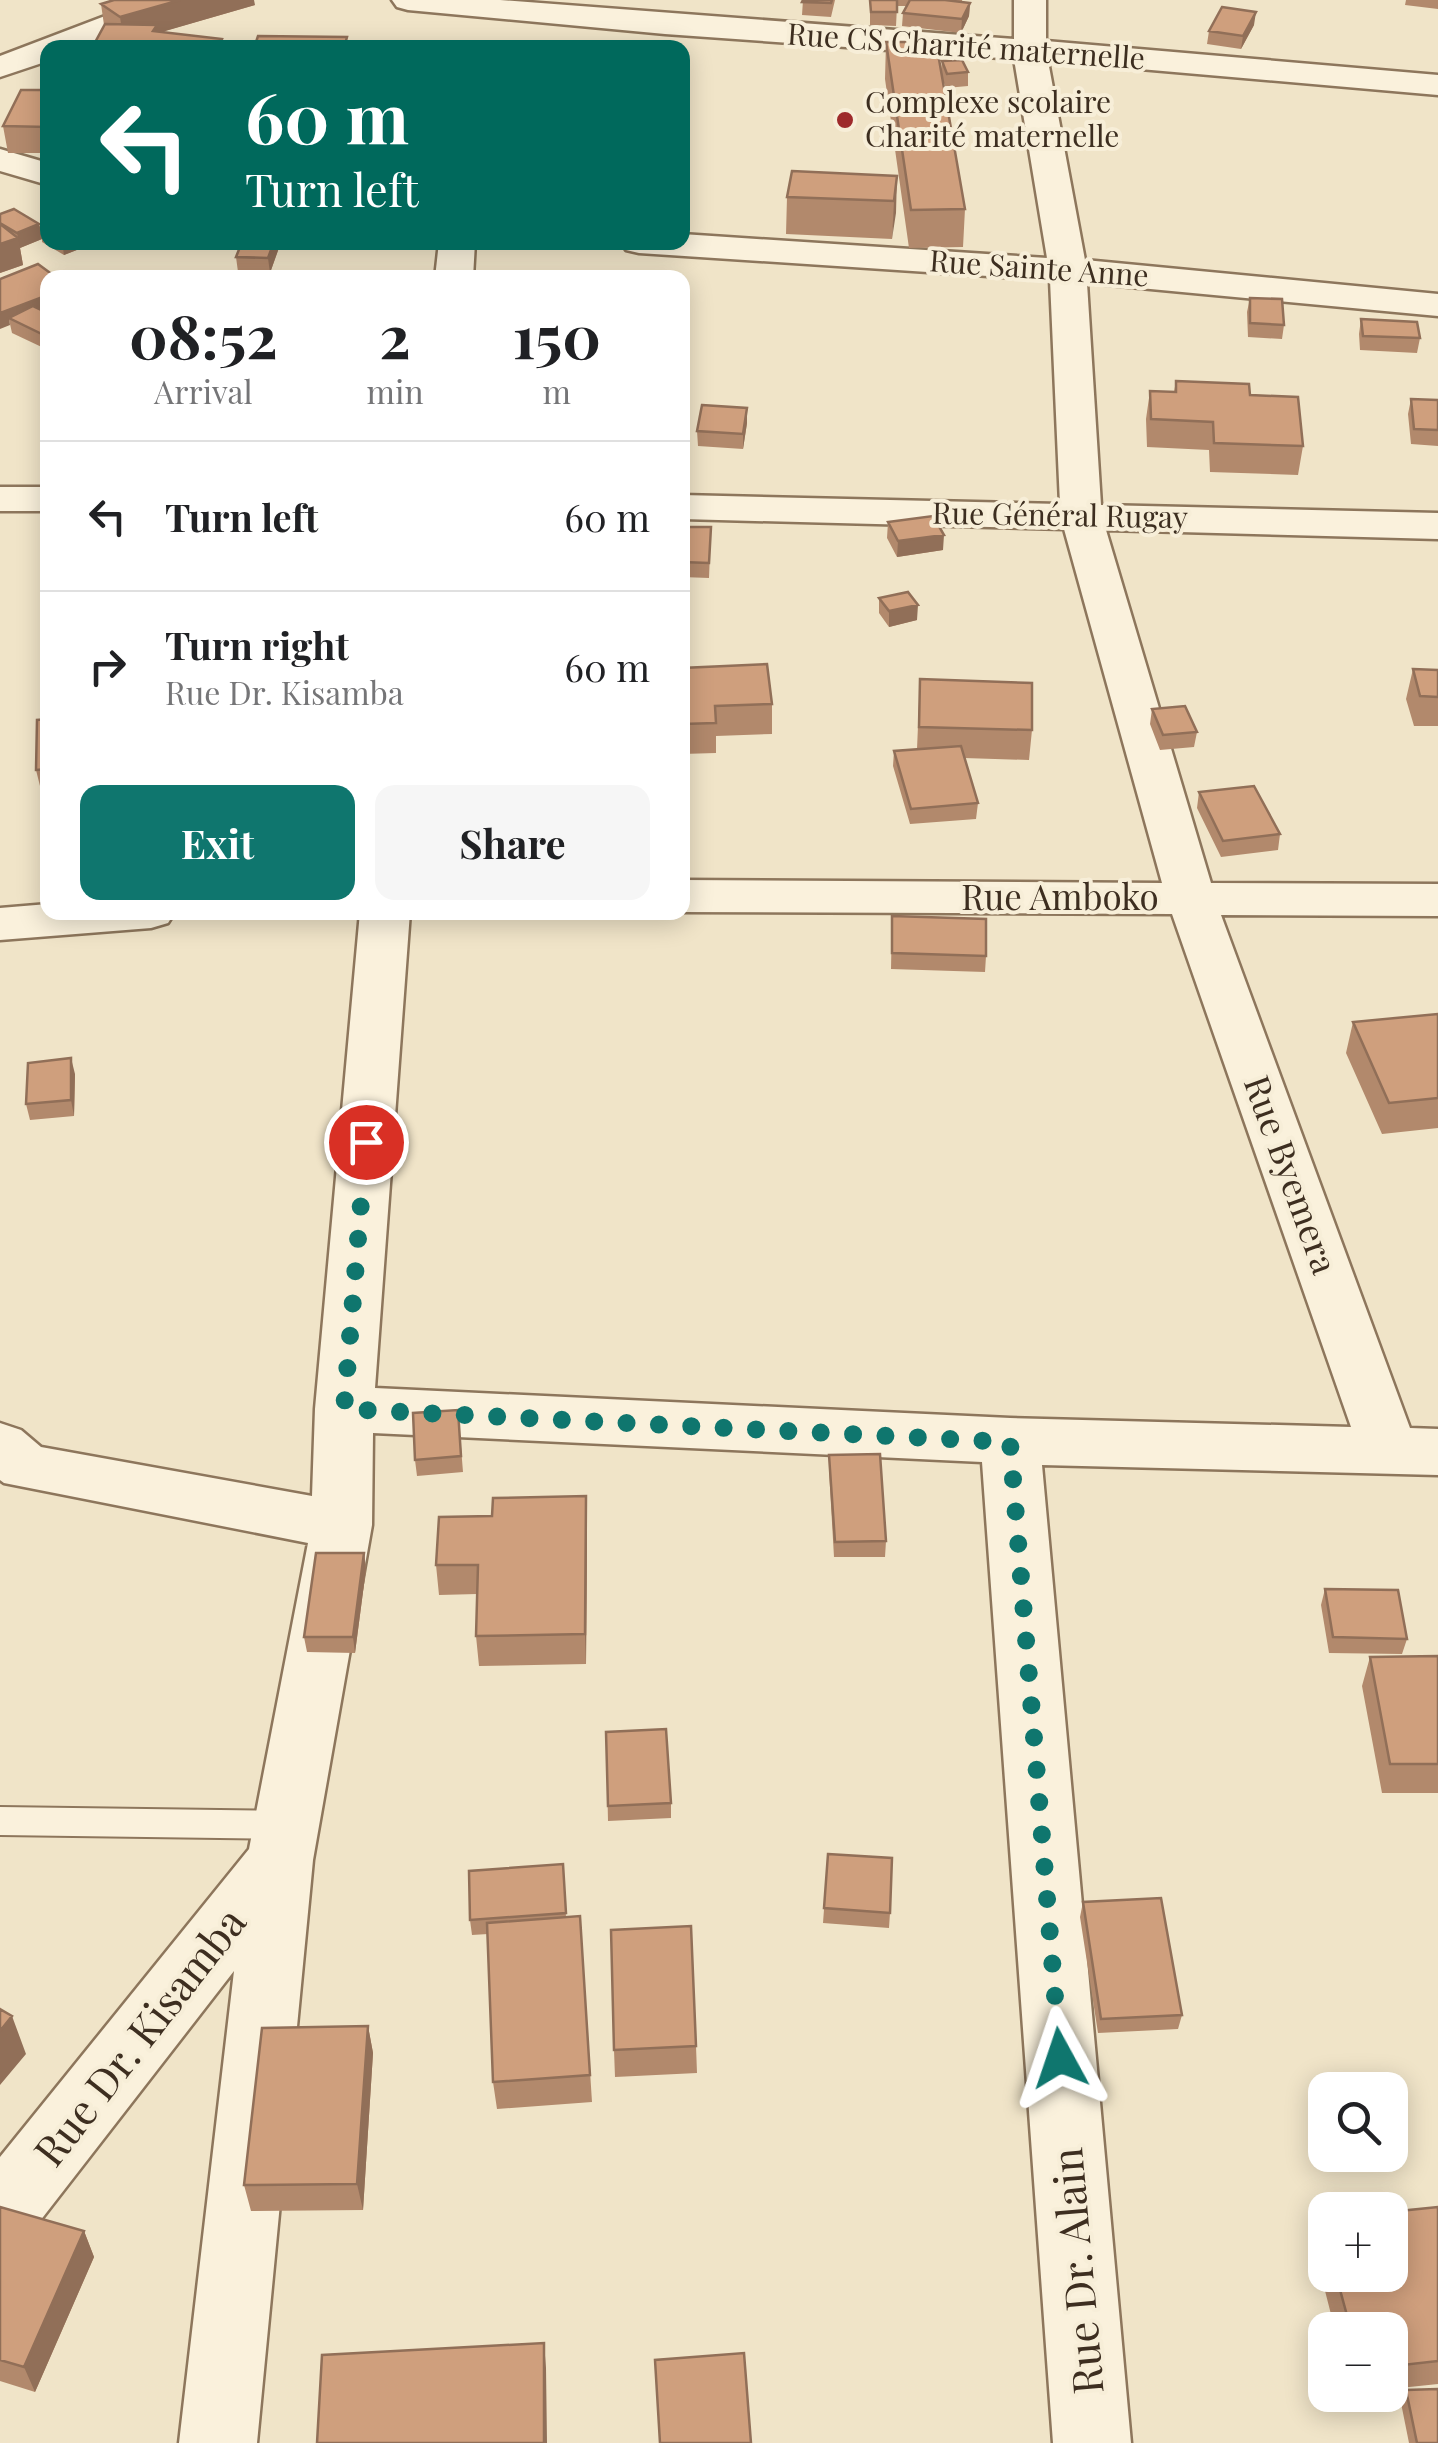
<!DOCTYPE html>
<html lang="en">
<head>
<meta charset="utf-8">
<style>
	:root { --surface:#fff; --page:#f6f6f6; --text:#202124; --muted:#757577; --line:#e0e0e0; --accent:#0f766e }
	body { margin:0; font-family:"Playfair Display",serif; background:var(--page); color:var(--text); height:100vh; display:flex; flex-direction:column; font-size:38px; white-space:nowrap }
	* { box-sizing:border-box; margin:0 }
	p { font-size:32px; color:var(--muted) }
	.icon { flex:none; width:55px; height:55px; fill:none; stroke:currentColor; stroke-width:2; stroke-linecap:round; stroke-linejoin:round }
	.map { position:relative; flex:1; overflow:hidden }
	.drawer { position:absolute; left:40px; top:270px; width:650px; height:650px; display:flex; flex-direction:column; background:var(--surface); border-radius:20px; box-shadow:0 5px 25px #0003 }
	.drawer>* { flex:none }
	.banner { position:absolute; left:40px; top:40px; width:650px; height:210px; border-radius:20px; box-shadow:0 5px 25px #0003; background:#00695c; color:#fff; overflow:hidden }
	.controls { position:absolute; left:1308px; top:2072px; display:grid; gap:20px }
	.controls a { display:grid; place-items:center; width:100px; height:100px; border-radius:20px; background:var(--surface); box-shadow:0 5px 25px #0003; font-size:50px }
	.pin { position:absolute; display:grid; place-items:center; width:85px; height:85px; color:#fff; margin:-42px; border:5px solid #fff; border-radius:50%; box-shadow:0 2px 10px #0007 }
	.me { position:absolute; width:110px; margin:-55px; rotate:355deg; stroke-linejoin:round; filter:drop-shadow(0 0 8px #0008) }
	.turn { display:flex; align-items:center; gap:35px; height:210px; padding:0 40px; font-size:45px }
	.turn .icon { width:130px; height:130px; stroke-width:2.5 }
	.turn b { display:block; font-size:70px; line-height:85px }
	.eta { display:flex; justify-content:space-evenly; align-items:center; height:170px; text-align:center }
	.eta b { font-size:60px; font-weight:700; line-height:70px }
	.cta { display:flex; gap:20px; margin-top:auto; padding:20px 40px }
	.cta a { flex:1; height:115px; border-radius:20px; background:var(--accent); color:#fff; font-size:40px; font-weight:700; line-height:115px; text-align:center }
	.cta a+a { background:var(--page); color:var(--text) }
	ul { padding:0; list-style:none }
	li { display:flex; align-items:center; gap:30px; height:150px; padding:0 40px; border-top:2px solid var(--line) }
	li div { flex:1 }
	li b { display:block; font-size:38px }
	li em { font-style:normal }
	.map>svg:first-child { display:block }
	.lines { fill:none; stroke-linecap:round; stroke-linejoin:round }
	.service-casing { stroke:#8d765c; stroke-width:4 }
	.minor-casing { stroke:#8d765c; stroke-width:5 }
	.service { fill:#faf1dc; fill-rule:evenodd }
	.minor { fill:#faf1dc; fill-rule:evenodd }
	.wall { fill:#b2896c }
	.shaded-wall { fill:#916f58 }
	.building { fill:#cf9f7d; stroke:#916f58; stroke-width:2.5 }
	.route { stroke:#0f766e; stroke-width:18; stroke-dasharray:0 32.4 }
	.poi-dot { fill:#9e2a2b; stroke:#f7eed8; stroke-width:4 }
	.labels { text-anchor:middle; stroke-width:8; stroke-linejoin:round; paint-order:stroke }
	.far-street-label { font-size:30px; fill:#3d2e20; stroke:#f7eed8 }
	.far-poi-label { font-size:30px; fill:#3d2e20; stroke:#f7eed8; text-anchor:start }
	.street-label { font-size:35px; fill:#3d2e20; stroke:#f7eed8 }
	.near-street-label { font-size:42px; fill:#3d2e20; stroke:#f7eed8 }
</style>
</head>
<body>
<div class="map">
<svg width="1438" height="2443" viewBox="0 0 1438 2443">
	<rect width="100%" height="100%" fill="#f0e4c8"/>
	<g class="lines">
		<defs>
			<path id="service" d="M0,1807L286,1811L298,1815L303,1825L298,1835L286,1839L0,1835Z"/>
			<path id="minor" d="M147,0H192L187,7L82,48H48V61L0,77V56Z
				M392,0H500L1014,39V0H1046V41L1438,75V95L1048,61L1085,260L1438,294V316L1087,283L1101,505L1438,513V539L1106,530L1211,883L1438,884V916L1221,915L1410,1428L1438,1429V1475L1042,1465L1131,2443H1053L982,1462L373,1433L372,1525L313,1860L257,2443H179L234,1971L26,2239L0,2249V2157L249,1849L308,1543L4,1483L0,1480V1423L21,1430L41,1447L312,1496L315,1409L360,912H410L375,1388L1010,1418L1351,1427L1172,914L682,912V880L1162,883L1064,529L682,519V495L1060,504L1050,280L639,253L626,250L621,242H682V234L1047,258L1014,59L665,34L408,10L397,7Z
				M0,149L48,163V185L0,171Z
				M439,242H475L473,278H435Z
				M0,487H48V511H0Z
				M48,904V912H175L168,923L151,928L0,940V908Z"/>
		</defs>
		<use href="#service" class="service-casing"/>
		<use href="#minor" class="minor-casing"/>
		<use href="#service" class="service"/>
		<use href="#minor" class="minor"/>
	</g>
	<path class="wall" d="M803,0H835L831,17L802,15Z
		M870,0H962V2L970,3L969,16L961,33L902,26L903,13L907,6H897L896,26L870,25Z
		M1406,0H1438V9L1405,5Z
		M101,4L255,5L161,32L222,39L223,48H92L104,25Z
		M1254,25L1241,49L1207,44L1209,31Z
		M886,42L941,71L942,61L968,72V86L946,88L942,78L965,209L963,247L909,248L885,79Z
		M48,90V153H8L3,126Z
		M897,176L892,239L786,234L787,197Z
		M0,214L39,224L40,228L48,225V242H92V244L64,255L42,242V239L20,248L23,265L0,273Z
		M144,242H195L194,244Z
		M242,242H281L270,273L238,272L236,257Z
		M0,279L48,313V350L12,333Z
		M1250,298L1284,325L1282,339L1248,337L1247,312Z
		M1361,319L1420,338L1417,353L1360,350L1359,334Z
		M1176,381L1250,395L1303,446L1298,475L1210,472L1209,450L1147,447L1146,419L1150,391L1174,392Z
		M1411,399L1438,400V446L1411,444L1408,414Z
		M747,423L743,449L698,446L697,431Z
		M888,522L943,550L897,557L887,538Z
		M682,527H711L709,578L682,577Z
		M879,598L917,620L889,627L879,613Z
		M682,668L772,704V734L716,736V753L682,754Z
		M1413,669L1438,670V726H1414L1406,699Z
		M920,679L1032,730L1029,760L964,758L978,803L976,819L910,824L893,766L894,751L917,749Z
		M1152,709L1197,732L1194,747L1160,750L1150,724Z
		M48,719V785L40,786L36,770Z
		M1199,792L1280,834L1278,850L1221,857L1197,808Z
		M892,916L986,956L985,972L891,969Z
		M1438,1014V1128L1382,1134L1346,1053L1353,1022Z
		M75,1074L74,1116L30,1120L26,1104Z
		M458,1410L463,1472L417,1476L415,1460Z
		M829,1455L886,1541L885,1557H834L829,1470Z
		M586,1496L587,1526L586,1664L479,1666L476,1636L477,1594L439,1595L436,1565L492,1516Z
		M364,1553L366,1569L355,1653L307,1652L304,1637Z
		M1325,1589L1407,1639L1402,1654L1329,1653L1321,1605Z
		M1438,1656V1793H1382L1362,1686L1370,1657Z
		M606,1732L671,1803V1818L608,1821Z
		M828,1854L890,1913L889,1928L823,1923Z
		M563,1864L566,1917L580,1916L592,2102L497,2109L493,2082L488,1934L472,1935L470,1920Z
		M1083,1902L1182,2015L1178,2029L1098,2033L1080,1917Z
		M368,2026L373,2053L363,2210L251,2211L244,2185Z
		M696,2046L697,2073L615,2077L614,2050Z
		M0,2207L84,2231L94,2257L35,2392L0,2381Z
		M1438,2207V2384L1390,2389V2330H1335L1323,2283L1326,2275H1390Z
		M1406,2390L1438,2443H1409L1401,2403Z"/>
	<path class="shaded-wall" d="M180,0H254L255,5L124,43L120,17Z
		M970,3L969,16L961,33L962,19Z
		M1256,12L1254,25L1241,49L1243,36Z
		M897,176L896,213L892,239L894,201Z
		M39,224L42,239L20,248L23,265L0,273V244L18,238L17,233Z
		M62,242H92V244L64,255Z
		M274,242H281L270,273L268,258Z
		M48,295V311L18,322L9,318L10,325L0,329V313Z
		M747,408V423L743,449V434Z
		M944,535L943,550L897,557L898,541Z
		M918,605L917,620L889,627V611Z
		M71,1058L75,1074L74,1116L71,1100Z
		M586,1496L587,1526L586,1664L585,1634Z
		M364,1553L366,1569L355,1653L353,1637Z
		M12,2016L26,2054L0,2085V2031Z
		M368,2026L373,2053L363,2210L357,2184Z
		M84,2231L94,2257L35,2392L24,2367Z
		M544,2343L546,2368L547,2443H544Z"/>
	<path class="building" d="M114,0H180L120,17L101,4Z
		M803,0H832L831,3L802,2Z
		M870,0H897V12H871Z
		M910,0H945L970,3L962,19L903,13Z
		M1222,7L1256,12L1243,36L1209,31Z
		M105,24L157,25L153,31L222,39L218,48H92Z
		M258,36L347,37L344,48H254Z
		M886,42H936L965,209L911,210Z
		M962,60L968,72L947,74L942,61Z
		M21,90H48V127L3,126Z
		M792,171L897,176L894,201L787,197Z
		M14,209L39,224L17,233L0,223V214Z
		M0,224L18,238L0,244Z
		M48,225V232L39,228Z
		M242,242H274L268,258L236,257Z
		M38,264L57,278H48V295L0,313V279Z
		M1250,298L1282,299L1284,325L1250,323Z
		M33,306L48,313V337L9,318Z
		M1361,319L1417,322L1420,338L1363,336Z
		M1176,381L1249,384L1250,395L1298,397L1303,446L1214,443L1213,422L1151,419L1150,391L1176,392Z
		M1411,399L1438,400V430L1414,429Z
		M702,405L747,408L743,434L697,431Z
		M933,516L944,535L898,541L888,522Z
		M682,527H711L709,563L682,562Z
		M908,592L918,605L889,611L879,598Z
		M767,664L772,704L715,706L716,723L682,724V668Z
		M1413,669L1438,670V697L1420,696Z
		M920,679L1032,683V730L919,727Z
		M1185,706L1197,732L1163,735L1152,709Z
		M48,719V769L36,770L37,720Z
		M961,746L978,803L911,809L894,751Z
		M1254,786L1280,834L1223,841L1199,792Z
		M892,916L986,919V956L892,953Z
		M1438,1014V1098L1389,1103L1353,1022Z
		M71,1058V1100L26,1104L28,1063Z
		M458,1410L461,1456L415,1460L413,1413Z
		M880,1454L886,1541L835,1542L829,1455Z
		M586,1496L585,1634L476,1636L478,1565H436L439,1517L492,1516L493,1498Z
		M316,1553H364L353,1637H304Z
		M1325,1589L1398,1590L1407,1639L1333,1637Z
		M1438,1656V1764H1390L1370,1657Z
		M666,1729L671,1803L608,1806L606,1732Z
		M828,1854L892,1858L890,1913L824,1908Z
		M563,1864L566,1913L470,1920L469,1871Z
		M1161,1898L1182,2015L1101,2019L1083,1902Z
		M580,1916L590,2075L493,2082L487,1923Z
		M691,1926L696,2046L614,2050L611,1930Z
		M0,2009L12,2016L0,2031Z
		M368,2026L357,2184L244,2185L262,2028Z
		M0,2207L84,2231L24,2367L0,2360Z
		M1438,2207V2361L1394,2366L1390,2352V2330H1351L1336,2275H1390V2212Z
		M544,2343V2443H317L322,2355Z
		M744,2353L751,2443H660L655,2360Z
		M1438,2389V2443H1417L1406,2390Z"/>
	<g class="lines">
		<path class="route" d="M366,1142L344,1409L1010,1442L1060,2058"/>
	</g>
	<circle class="poi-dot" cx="845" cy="120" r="10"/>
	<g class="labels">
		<g class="far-street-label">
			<text transform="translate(966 47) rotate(4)" y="10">Rue CS Charité maternelle</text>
			<text transform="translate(1039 269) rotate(4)" y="10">Rue Sainte Anne</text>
			<text transform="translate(1060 516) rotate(1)" y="10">Rue Général Rugay</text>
		</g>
		<g class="far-poi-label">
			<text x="865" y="113">Complexe scolaire<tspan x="865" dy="34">Charité maternelle</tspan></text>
		</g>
		<g class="street-label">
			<text x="1060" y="910">Rue Amboko</text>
			<text transform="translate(1290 1175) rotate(70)" y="12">Rue Byemera</text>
		</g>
		<g class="near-street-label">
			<text transform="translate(140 2037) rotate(-52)" y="15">Rue Dr. Kisamba</text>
			<text transform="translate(1078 2271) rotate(-95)" y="15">Rue Dr. Alain</text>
		</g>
	</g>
</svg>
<div class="controls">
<a><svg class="icon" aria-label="search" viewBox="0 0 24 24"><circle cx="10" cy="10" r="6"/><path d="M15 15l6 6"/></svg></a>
<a>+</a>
<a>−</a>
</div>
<div class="pin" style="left:366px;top:1142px;background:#d93025"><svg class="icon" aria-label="arrive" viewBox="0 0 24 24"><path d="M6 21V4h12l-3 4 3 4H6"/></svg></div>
<svg class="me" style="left:1060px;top:2058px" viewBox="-20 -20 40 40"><path d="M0-17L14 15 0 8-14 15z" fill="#0f766e" stroke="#fff" stroke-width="4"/></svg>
<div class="banner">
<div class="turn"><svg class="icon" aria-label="left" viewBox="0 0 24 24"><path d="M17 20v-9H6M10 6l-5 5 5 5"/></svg><div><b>60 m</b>Turn left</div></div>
</div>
<section class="drawer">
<div class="eta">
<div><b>08:52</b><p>Arrival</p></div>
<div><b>2</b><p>min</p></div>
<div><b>150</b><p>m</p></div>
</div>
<ul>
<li><svg class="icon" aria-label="left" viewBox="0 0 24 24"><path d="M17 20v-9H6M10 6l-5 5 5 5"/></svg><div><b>Turn left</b></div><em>60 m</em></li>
<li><svg class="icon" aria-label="right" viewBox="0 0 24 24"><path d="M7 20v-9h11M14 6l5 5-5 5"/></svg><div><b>Turn right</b><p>Rue Dr. Kisamba</p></div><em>60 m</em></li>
</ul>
<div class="cta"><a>Exit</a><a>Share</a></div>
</section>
</div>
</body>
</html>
